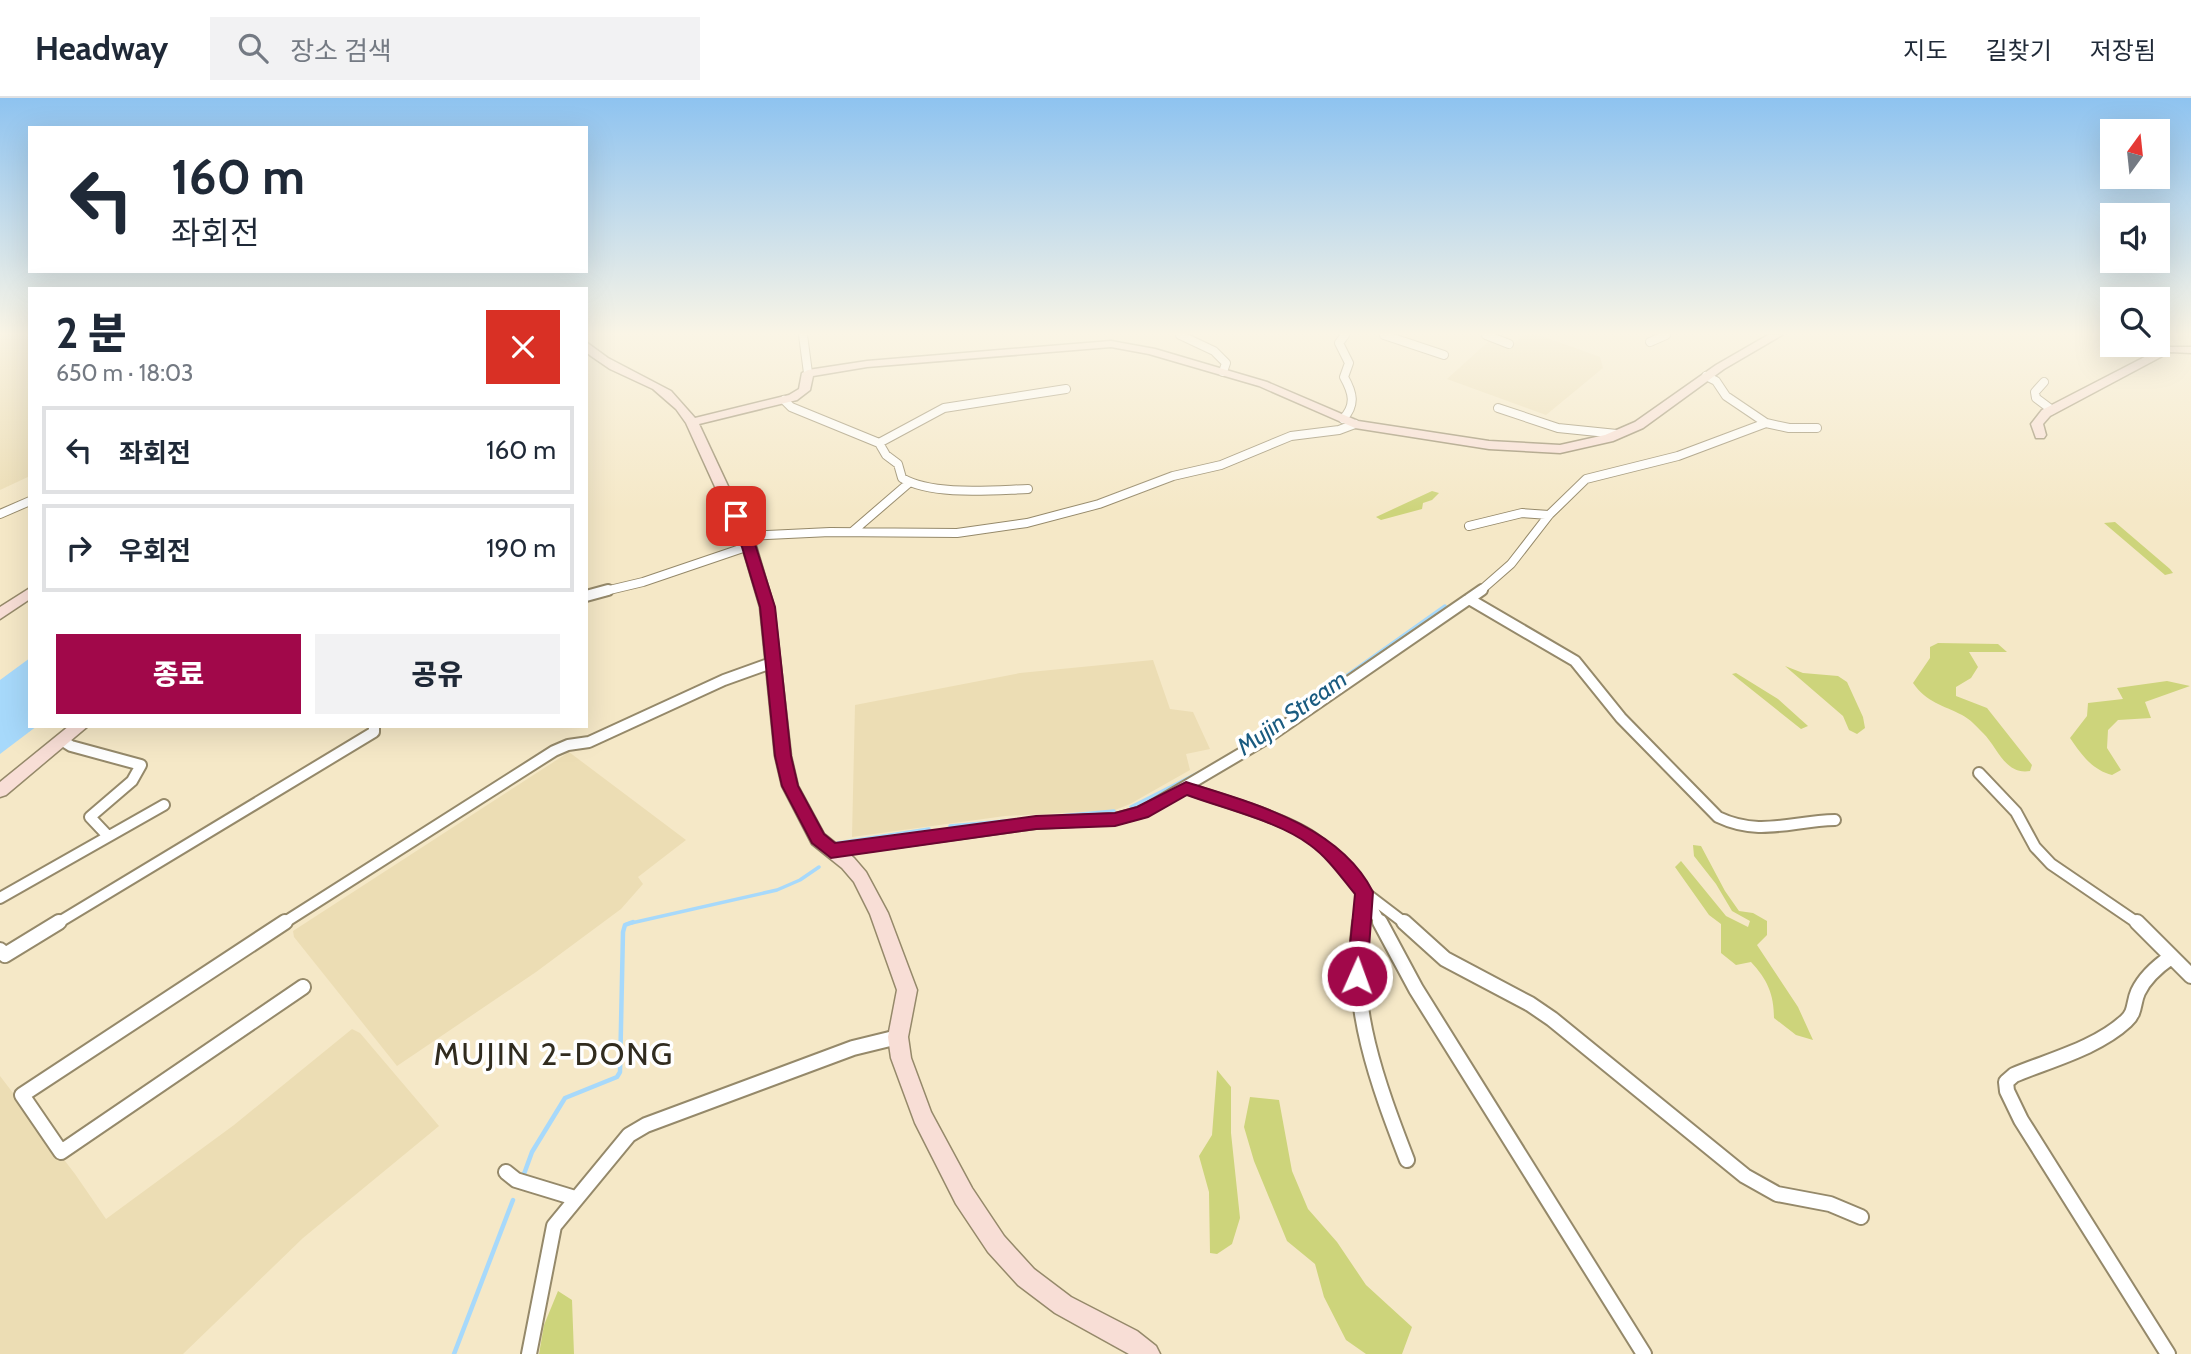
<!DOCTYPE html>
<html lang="ko">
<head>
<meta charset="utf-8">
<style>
	:root { --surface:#fff; --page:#f2f2f3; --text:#1f2937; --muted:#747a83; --line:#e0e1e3; --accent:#a1084a }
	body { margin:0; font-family:Cabin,"Noto Sans KR",sans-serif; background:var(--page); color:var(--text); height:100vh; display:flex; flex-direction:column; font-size:26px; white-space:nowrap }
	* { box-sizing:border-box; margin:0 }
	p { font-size:23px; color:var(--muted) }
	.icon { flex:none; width:38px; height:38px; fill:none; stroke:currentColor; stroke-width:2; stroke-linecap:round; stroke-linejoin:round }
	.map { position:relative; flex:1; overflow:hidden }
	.panel { position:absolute; left:28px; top:189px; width:560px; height:441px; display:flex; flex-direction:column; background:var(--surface); border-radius:0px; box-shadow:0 7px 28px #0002 }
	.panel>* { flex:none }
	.top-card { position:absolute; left:28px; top:28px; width:560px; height:147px; border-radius:0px; box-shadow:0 7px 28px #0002; background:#fff; color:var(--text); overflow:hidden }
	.needle { width:46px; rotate:15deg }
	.buttons { position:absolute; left:2100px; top:21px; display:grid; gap:14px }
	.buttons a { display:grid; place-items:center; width:70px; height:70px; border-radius:0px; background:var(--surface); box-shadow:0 7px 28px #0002; font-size:35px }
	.pin { position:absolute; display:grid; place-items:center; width:60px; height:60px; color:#fff; margin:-30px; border-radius:14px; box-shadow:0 4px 10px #0006 }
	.me { position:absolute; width:77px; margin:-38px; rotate:2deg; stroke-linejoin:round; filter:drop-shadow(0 0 5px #0008) }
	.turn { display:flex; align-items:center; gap:24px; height:147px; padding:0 28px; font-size:32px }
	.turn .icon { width:91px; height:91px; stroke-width:2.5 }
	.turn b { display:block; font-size:49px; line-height:60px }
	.round { display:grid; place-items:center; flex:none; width:74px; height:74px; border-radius:0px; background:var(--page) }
	.summary { display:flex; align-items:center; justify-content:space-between; height:119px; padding:0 28px }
	h1 { font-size:42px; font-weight:800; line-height:52px }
	.cta { display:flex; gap:14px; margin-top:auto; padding:14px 28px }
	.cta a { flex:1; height:80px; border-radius:0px; background:var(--accent); color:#fff; font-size:28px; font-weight:800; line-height:80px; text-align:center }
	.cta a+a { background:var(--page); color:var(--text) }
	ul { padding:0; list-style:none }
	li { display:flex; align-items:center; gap:21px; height:88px; margin:0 14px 10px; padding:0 14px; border:4px solid var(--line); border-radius:0px }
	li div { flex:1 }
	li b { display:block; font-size:26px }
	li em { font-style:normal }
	header { display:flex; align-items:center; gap:42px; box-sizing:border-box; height:98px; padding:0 35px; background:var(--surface); border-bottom:2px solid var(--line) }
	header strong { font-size:33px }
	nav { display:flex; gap:38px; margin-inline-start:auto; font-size:24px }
	.search { width:490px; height:63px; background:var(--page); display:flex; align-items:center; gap:18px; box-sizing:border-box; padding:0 24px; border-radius:0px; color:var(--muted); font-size:26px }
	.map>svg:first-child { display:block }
	.built { fill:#ecddb4 }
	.green { fill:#cdd47b }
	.water { fill:#a7d9fb }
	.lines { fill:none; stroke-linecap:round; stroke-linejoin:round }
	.stream-far1 { stroke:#a7d9fb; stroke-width:3.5 }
	.stream { stroke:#a7d9fb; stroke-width:4.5 }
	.street-far2-casing { stroke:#95896a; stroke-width:10 }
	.street-far1-casing { stroke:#95896a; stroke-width:14 }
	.street-casing { stroke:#95896a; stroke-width:18 }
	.secondary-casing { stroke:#95896a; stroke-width:3 }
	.street-far2 { stroke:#fff; stroke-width:8 }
	.street-far1 { stroke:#fff; stroke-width:10 }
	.street { stroke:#fff; stroke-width:14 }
	.secondary { fill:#f8ded6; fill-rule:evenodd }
	.route { fill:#a1084a; stroke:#690530; stroke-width:2 }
	.labels { text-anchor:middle; stroke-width:7; stroke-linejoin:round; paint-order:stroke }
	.water-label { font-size:24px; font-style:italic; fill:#195b80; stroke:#fff }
	.near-quarter-label { font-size:32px; letter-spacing:2px; fill:#312c1f; stroke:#fff }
</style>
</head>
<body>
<header>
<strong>Headway</strong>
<div class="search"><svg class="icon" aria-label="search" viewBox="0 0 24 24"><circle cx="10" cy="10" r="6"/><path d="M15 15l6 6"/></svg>장소 검색</div>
<nav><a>지도</a><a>길찾기</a><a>저장됨</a></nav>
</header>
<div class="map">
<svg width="2191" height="1256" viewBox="0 0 2191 1256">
	<rect width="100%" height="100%" fill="#f5e8c7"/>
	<path class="built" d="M0,237H25L30,241V378L0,392Z
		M1524,237H1539L1600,259L1603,270L1546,317L1447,281L1491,241L1511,248Z
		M1153,562L1170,611L1193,614L1210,651L1186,656L1190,672L1130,706L1115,712L1005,718L852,739L855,607L1020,575Z
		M569,654L686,742L638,779L643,786L621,811L536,874L397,968L294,839L293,833Z
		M352,931L360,935L439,1028L303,1140L183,1256H0V978L75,1076L106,1121L234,1027Z"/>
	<path class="green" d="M1432,393L1439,395L1432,402L1423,405L1422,411L1381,422L1376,419Z
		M2115,424L2170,471L2173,475L2165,477L2104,425Z
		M1938,545L1998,546L2007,554H1969L1978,569L1971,580L1956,589V598L1987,610L2032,667L2030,673C2005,677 1998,650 1983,635C1977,629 1970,621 1962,617C1943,607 1927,605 1913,585L1930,560V549Z
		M1785,568L1803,575L1838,578L1847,584L1863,619L1865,630L1857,636L1849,632L1843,618Z
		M1736,575L1778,601L1808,628L1801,631L1732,576Z
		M2167,583L2190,588L2145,604L2151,620L2118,622L2108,632L2107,650L2121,672L2112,677C2092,672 2081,656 2070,640L2087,618L2088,605L2123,601L2117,590Z
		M1693,747L1701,748L1725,793L1739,813L1753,815L1767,823V837L1757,847L1798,909L1813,942L1796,937L1774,920C1774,896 1767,881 1751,864L1736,867L1721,855V826L1709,817L1675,769L1681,763L1726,818L1748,829L1750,823L1732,813L1716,786L1694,758Z
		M1217,972L1231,989V1035L1240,1120L1232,1146L1217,1156L1210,1155L1209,1094L1199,1058L1212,1037Z
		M1250,999L1279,1002L1292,1073L1308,1111L1337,1144L1366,1187L1412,1229L1402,1256H1366L1346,1242L1324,1199L1315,1166L1287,1143L1254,1063L1244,1029Z
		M558,1193L572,1202L574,1256H539L544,1227Z"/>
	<path class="water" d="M30,560V628H37L0,656V582Z"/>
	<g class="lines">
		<path class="stream-far1" d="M1315,600L1445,508
			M1252,643L1286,621
			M1131,709L1200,674
			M950,728L1114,713
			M838,745L929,731
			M627,826L777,792L800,782L819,769"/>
		<path class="stream" d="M524,1076L532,1054L565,1000L617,979L620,974L623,834L625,827L633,824
			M454,1256L513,1102"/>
		<defs>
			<path id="street-far2" d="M803,237L808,275
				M1180,237L1214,253L1226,265L1223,274
				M1384,237L1444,257
				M1486,237L1509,246
				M1650,244L1666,237
				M1706,278L1716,283L1726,298L1766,325L1789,330H1817
				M2044,284L2035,294L2036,300L2052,312
				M784,302L791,309L879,345L944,310L1066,291
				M1498,310L1558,330L1617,336
				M1343,321C1356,307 1353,295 1344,279L1349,265L1339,245L1345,237
				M879,345L886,357L898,366L902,380C932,398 993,392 1028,391
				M0,416L30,403
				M1469,428L1522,415L1549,417
				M852,434L910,384
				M745,438L830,434L957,435L1027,425L1099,406L1173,378L1221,367L1291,338L1339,332L1355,326
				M601,494L643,484L749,448
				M1479,494L1511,466L1549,417L1586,381L1678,358L1766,325"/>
			<path id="street-far1" d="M586,498L608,492
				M1469,501L1575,563L1621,620L1718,719C1760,739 1791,723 1835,722
				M63,643L71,648L141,667L132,683L90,719L107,737
				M1979,675L2016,714L2035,749L2051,766L2139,826
				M1186,690C1222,703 1287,720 1316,742C1345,764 1364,795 1381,826
				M831,753L1036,725L1115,721L1142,714L1264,642L1482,492
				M0,800L164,707
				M56,826L374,634V628
				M282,826L554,653L568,647L589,644L724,582L774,564
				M1359,826L1364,794L1406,826"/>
			<path id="street" d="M285,824L22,997L61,1054L303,889
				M1360,824C1348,907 1378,987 1407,1062
				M1380,824L1416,891L1644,1256
				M1404,824L1445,861L1530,906L1552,921L1745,1078L1777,1096L1830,1106L1861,1119
				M2137,824L2191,878
				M0,852L5,857L59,824
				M506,1074L516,1082L575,1100
				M529,1256L554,1128L629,1037L646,1027L853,950L898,939
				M2168,1256L2021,1022L2007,993L2006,984L2014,977C2050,962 2097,950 2126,923C2136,914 2133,905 2138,894C2145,879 2158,868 2171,859"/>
			<path id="secondary" d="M1768,237H1782L1724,271L1643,330L1613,343L1560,355L1489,351L1355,330L1259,288L1149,256L1111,249L867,269L813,278L810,292L797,302L699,326L756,448L774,509L791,658L798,688L824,736L854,760L866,774L888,815L917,892L908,939L911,960L931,1014L972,1090L1004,1138L1034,1171L1071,1199L1137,1233L1156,1248L1160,1256H1129L1055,1215L1018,1187L988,1154L956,1106L915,1025L891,960L888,939L897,892L870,816L854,784L842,770L812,746L782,688L775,658L760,509L742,448L686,325L676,311L653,291L610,271L591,258L586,254V244L608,260L671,293L695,320L789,297L799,291L802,275L808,272L867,263L1111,243L1155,251L1267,284L1358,323L1489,343L1560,347L1605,337L1635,324L1716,267Z
				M2164,249H2191V255L2170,254L2050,318L2043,326L2046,337L2044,340H2036L2031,326L2042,312Z
				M30,490V501L0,521V509Z
				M69,628H88L6,697L0,699V684Z"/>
		</defs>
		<use href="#street-far2" class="street-far2-casing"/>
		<use href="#street-far1" class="street-far1-casing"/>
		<use href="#street" class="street-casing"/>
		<use href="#secondary" class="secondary-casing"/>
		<use href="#street-far2" class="street-far2"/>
		<use href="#street-far1" class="street-far1"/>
		<use href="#street" class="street"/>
		<use href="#secondary" class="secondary"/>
	</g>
	<linearGradient id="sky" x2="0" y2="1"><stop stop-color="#8ec3f0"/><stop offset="0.57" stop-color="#faf5e6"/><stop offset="1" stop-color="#faf5e6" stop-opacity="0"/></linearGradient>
	<rect width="2191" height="413" fill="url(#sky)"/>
	<path class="route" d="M736,414L742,418L756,449L775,509L791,658L798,688L824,736L835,745L1036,718L1115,715L1137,709L1186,684C1252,705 1339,727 1373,794L1367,878L1364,884L1357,886L1350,884L1347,878L1355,796C1341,779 1328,760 1310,747C1278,723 1225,711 1187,697L1148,719L1115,728L1036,731L831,760L812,745L782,688L775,658L760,509L742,449L729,418Z"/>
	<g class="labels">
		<g class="water-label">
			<text transform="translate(1292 615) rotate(-35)" y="8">Mujin Stream</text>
		</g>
		<g class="near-quarter-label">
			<text x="554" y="967">MUJIN 2-DONG</text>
		</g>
	</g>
</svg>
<div class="buttons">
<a><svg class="needle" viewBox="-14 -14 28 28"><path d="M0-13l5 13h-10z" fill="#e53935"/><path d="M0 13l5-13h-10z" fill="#747a83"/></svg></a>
<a><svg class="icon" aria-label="sound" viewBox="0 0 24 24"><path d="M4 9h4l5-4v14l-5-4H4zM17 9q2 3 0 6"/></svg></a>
<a><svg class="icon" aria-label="search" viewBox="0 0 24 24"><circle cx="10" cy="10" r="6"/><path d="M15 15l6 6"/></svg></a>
</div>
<div class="pin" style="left:736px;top:418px;background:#d93025"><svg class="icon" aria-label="arrive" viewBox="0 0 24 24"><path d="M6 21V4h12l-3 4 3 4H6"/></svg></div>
<svg class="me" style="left:1357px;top:878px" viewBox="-20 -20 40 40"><circle r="17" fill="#a1084a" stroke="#fff" stroke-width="3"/><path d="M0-11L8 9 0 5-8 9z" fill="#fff"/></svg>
<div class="top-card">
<div class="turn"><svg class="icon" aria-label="left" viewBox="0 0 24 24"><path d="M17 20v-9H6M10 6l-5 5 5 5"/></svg><div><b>160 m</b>좌회전</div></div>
</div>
<section class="panel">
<div class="summary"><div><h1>2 분</h1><p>650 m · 18:03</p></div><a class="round" style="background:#d93025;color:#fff"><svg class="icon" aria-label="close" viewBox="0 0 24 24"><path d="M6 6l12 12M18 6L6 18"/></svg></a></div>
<ul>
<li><svg class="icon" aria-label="left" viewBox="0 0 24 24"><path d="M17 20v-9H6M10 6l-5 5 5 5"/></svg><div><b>좌회전</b></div><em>160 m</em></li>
<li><svg class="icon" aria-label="right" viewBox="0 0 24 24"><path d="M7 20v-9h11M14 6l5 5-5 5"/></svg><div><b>우회전</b></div><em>190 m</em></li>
</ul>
<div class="cta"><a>종료</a><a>공유</a></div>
</section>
</div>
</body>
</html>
